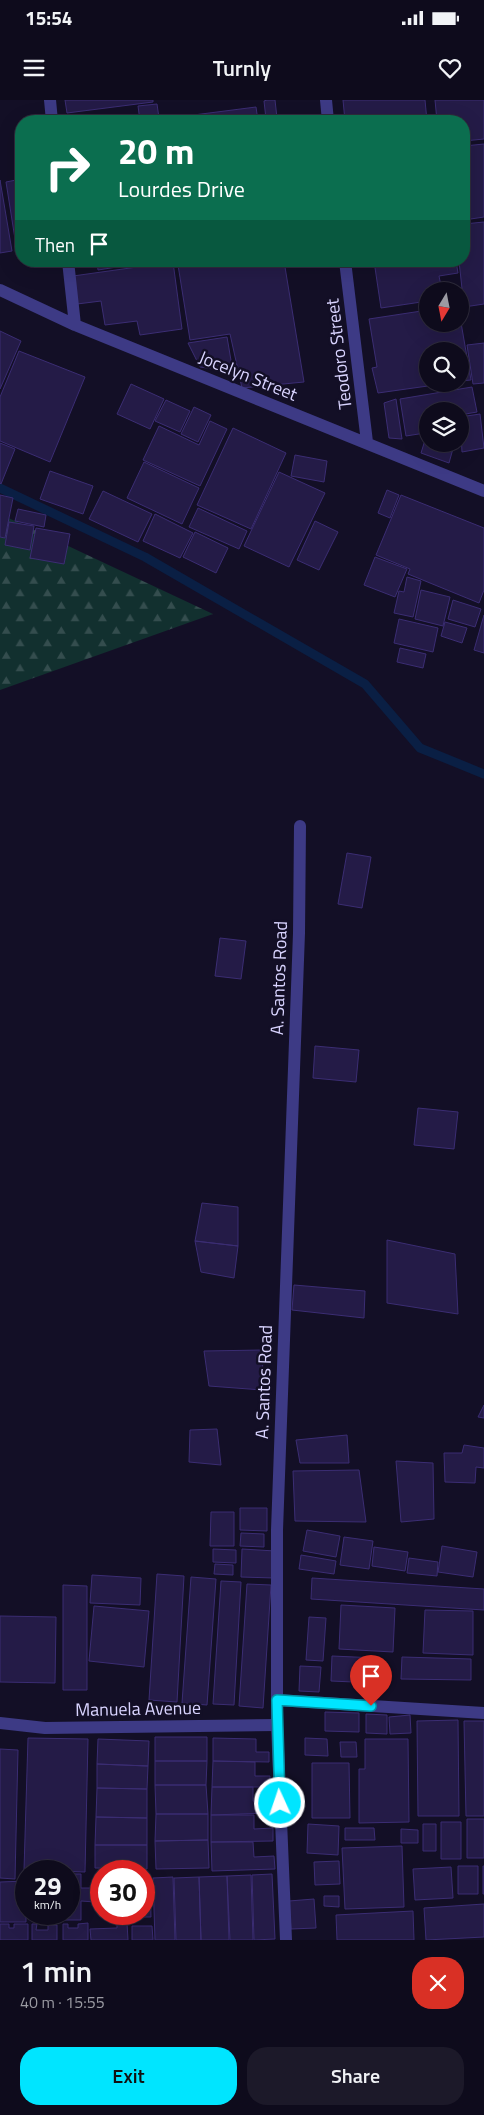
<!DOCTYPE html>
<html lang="en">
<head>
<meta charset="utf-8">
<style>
	:root { --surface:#0e0b1c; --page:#1c1929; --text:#f1f3f6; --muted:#9b9ba3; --line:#2e2b3b; --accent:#00e5ff }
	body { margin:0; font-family:"Titillium Web",sans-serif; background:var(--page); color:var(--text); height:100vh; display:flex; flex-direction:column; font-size:19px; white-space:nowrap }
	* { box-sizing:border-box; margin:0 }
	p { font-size:16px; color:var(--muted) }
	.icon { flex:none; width:28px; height:28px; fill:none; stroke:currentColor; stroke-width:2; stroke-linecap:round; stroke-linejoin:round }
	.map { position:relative; height:1840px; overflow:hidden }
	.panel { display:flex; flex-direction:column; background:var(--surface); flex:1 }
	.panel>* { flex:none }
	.hud { position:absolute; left:15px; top:15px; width:455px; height:152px; border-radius:20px; box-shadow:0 5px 20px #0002,0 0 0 1px var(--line); background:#0b6e4f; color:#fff; overflow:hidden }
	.needle { width:32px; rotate:190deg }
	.fabs { position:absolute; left:419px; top:182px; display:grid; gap:10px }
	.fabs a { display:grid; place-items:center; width:50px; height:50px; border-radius:50%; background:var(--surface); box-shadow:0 5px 20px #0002,0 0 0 1px var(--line); font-size:25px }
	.speed { position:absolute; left:15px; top:1760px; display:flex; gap:10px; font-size:25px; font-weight:700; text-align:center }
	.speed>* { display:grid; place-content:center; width:65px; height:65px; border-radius:50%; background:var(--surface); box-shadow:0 5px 20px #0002,0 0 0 1px var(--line); line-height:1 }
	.speed small { font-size:12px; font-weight:400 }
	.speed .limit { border:8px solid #d22; background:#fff; color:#111 }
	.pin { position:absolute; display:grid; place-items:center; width:42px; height:42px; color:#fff; margin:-51px -21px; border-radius:50% 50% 50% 0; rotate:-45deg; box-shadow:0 0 5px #0007 }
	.pin .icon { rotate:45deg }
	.me { position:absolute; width:55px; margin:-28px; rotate:357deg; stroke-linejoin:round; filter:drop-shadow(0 0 4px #0008) }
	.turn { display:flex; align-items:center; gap:18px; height:105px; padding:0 20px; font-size:22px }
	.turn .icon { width:65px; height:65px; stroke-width:2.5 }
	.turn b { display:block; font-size:35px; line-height:42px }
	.then { display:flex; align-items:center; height:48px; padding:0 20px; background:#0003; gap:10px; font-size:19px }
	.round { display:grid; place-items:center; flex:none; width:52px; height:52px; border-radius:20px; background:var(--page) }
	.head { display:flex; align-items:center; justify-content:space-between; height:85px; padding:0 20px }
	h1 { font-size:30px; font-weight:600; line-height:38px }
	.primary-button { display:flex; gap:10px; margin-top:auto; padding:10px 20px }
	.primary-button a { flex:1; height:58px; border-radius:20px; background:var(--accent); color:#111; font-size:20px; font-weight:600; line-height:58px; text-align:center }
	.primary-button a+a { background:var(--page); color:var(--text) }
	.status { display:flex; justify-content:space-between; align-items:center; height:35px; padding:0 25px; background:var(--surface); direction:ltr }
	.status svg { height:14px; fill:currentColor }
	header { display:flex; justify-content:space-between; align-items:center; height:65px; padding:0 20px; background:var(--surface); font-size:22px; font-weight:600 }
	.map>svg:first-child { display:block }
	.forest { fill:url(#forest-firs) }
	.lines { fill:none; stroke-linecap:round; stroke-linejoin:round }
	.stream { stroke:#0a1f44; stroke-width:9 }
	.building { fill:#241b47; stroke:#3b2d73 }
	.service { stroke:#3d3a85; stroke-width:12 }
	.minor { stroke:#3d3a85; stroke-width:12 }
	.route-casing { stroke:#0095a6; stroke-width:12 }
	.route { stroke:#00e5ff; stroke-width:9 }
	.labels { text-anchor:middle; stroke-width:5; stroke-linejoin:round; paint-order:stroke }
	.street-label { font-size:18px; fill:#d9d4ff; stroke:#130f26 }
</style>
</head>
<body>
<div class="status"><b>15:54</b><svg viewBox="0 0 49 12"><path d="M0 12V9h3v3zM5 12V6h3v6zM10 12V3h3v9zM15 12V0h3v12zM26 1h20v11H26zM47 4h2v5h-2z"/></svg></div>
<header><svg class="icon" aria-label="menu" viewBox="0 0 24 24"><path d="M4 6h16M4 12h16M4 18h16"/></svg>Turnly<svg class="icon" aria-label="heart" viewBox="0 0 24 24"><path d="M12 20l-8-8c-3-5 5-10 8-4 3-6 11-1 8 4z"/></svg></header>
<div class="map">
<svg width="484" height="1840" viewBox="0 0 484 1840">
	<defs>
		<pattern id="forest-firs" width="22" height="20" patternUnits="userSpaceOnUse" patternTransform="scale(1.25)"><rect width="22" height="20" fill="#12302f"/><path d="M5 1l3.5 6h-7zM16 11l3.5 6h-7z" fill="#344d4e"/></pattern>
	</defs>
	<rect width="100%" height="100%" fill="#130f26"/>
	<path class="forest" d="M0,414L213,514L0,590Z"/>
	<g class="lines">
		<path class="stream" d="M0,388L145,457L365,584L420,648L484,674"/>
	</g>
	<path class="building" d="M65,0H153V2L67,13Z
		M267,0H275L277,18L266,19L264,1Z
		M343,0H425L427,21H345Z
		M435,0H484V39L464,41V21H437Z
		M157,4L159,18L140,21L138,6Z
		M256,7L258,21H179L178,17Z
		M484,44V117L464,120V46Z
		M21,79V138L15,139L6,82Z
		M0,80L12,151L0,153Z
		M484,122V204L464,207L459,161H464V124Z
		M97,161H155L98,170Z
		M201,161H284L304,282L242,288L230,234L190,240L178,165Z
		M374,161H456L458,173L439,176L442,191H428V201L381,208Z
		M173,162L182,229L140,235L137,221L105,225L101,201L77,204L73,176Z
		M428,210V224H460V217L471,280L460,281V251H428V284H442L378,293L372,268L377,267L369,219Z
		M0,231L21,241L0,289Z
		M227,237L233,272L200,267L188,243Z
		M484,243V283L473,284L467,245Z
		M19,251L85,277L50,362L0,341V297Z
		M131,284L164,299L150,329L117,314Z
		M472,287L477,312L460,315V311H428V320L423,321L425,333L406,336L400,299Z
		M396,299L402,339L389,338L384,303Z
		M166,300L190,311L180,332L155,321Z
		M194,307L211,315L198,342L181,334Z
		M480,314L484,348L462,352L460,317Z
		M210,321L227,329L200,386L143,360L159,326L199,345Z
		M233,328L286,353L251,429L197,405Z
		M426,337H428V344L454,345L449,363L421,353Z
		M0,343L15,349L1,384L0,383Z
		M295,355L327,361L324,382L291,376Z
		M144,362L199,388L182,424L127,398Z
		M50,371L93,386L83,414L40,399Z
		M279,372L325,393L289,467L244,446Z
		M387,390L399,395L390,418L378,413Z
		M103,391L152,414L138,442L89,419Z
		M0,395L13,398L5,438L0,437Z
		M401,395L484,428V490L479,503L408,474L410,469L376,455Z
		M198,408L247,431L239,449L189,427Z
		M18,409L46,415L44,427L15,421Z
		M155,414L193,433L180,458L143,441Z
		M315,421L338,432L319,470L297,460Z
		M9,422L34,426L30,450L5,445Z
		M36,428L70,434L64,464L30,458Z
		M195,432L228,448L216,473L183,457Z
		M375,457L407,469L395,497L364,485Z
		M407,477L421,481L413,517L394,513L399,491L404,492Z
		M421,490L450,497L443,526L415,519Z
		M453,500L481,509L475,527L448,519Z
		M484,515V553L474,550Z
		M399,519L438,528L433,552L394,543Z
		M445,522L467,528L462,543L441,536Z
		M400,548L426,554L423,568L397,562Z
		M347,753L371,757L362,808L338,804Z
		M220,838L246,841L241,879L215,876Z
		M315,946L359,950L356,982L313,978Z
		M418,1008L458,1012L454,1049L414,1045Z
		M202,1103L238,1107V1146L195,1141Z
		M387,1140L455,1154L458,1214L387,1203Z
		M195,1141L238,1146L234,1178L201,1172Z
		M294,1185L365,1191L364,1218L292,1210Z
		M263,1250L262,1290L209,1286L204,1251Z
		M484,1305V1318L478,1317Z
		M217,1329L221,1365L189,1362L190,1330Z
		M347,1335L349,1363H300L296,1340Z
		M464,1345L484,1348V1368L476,1367L475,1383L445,1382L444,1353H462Z
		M396,1361L433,1363L434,1419L401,1422Z
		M359,1370L366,1422L295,1421L293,1371Z
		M240,1408H267V1431L240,1430Z
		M211,1412H234V1446H210Z
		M307,1430L340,1436L336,1457L303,1451Z
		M241,1433L264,1434V1447L240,1446Z
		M344,1437L373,1441L369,1469L340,1465Z
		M442,1446L477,1452L473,1477L438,1472Z
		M374,1447L408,1452L405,1471L372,1466Z
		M213,1449L236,1450V1463L213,1462Z
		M242,1449L275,1451L274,1478L241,1477Z
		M301,1455L336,1461L334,1474L299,1469Z
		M409,1458L438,1462L437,1476L407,1473Z
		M215,1464L233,1465V1475L214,1474Z
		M157,1474L184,1476L177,1602L149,1600Z
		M92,1475L141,1478L140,1505L90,1503Z
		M191,1477L216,1479L207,1605L182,1603Z
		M312,1478L484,1489V1510L311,1499Z
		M221,1481L241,1482L234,1605L213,1604Z
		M247,1484L271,1485L263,1608L239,1606Z
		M63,1485L87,1486V1590H63Z
		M341,1505L395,1508L393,1552L339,1549Z
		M94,1506L149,1511L144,1567L89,1561Z
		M425,1510L473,1511V1555L423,1553Z
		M0,1516L56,1517L55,1583L0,1582Z
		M309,1517L326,1518L323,1561L306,1560Z
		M332,1556L377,1558L376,1583L331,1581Z
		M402,1557L471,1559V1580L401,1579Z
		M300,1566L321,1567L319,1592L299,1591Z
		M325,1612L359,1613V1632L325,1631Z
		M366,1614L387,1615V1634L366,1633Z
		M410,1615L411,1633L390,1634L389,1617Z
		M458,1620L459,1716H418L417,1621Z
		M464,1621H484V1716H466Z
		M155,1637H207V1661H155Z
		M28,1638L88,1639L85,1772L24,1770Z
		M213,1638L256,1639V1652H269V1662L213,1661Z
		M305,1638L327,1639L328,1656L305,1655Z
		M98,1639L149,1641L148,1666L97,1664Z
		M365,1639H408L409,1722L359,1723V1669H365Z
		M340,1642H356L357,1657H341Z
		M0,1649L18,1650L15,1779L0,1778Z
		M155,1661H207L206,1685H155Z
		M213,1661L255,1662V1676H270V1687H212Z
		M312,1663H349L350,1718H312Z
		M97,1664L148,1666L147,1689L97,1688Z
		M155,1685H206L208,1714H156Z
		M212,1687H253V1701L271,1700V1713L211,1715Z
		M97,1688L147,1689V1718L96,1717Z
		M156,1714H208V1740L155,1741Z
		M211,1715H254V1729L273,1728V1741L211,1742Z
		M96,1717L147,1718V1745H95Z
		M467,1719H484V1758H467Z
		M441,1722H461V1759H441Z
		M308,1724L339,1726L338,1755L307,1753Z
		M423,1724H436V1751H423Z
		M345,1728H374L375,1740H345Z
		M401,1729L418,1730V1743H401Z
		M208,1740L209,1768L156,1769L155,1741Z
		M211,1742H253L254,1757L274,1756L275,1769L212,1771Z
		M95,1745H147V1769L95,1768Z
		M402,1746L404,1807L345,1809L342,1748Z
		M339,1761L340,1784L315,1785L314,1762Z
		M458,1766H478V1794H458Z
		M483,1766H484V1794H483Z
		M451,1767L453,1798L415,1800L413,1769Z
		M69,1774H81V1788H96L95,1802L81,1801V1820H63V1814H69Z
		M272,1774L275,1839L254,1840L252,1775Z
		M144,1775H150L151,1817H125V1814H144Z
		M251,1775L253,1840H230L227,1776Z
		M227,1776L229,1840H201L199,1777Z
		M173,1777L175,1840H155L153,1778Z
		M199,1777L201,1840H176L174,1778Z
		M26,1781V1822H0V1782Z
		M96,1791L101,1792V1801H97Z
		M324,1796H339V1807L324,1806Z
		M314,1799L316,1828L291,1829L289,1801Z
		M484,1804V1837L426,1840L424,1808Z
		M413,1811L414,1840H337L336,1815Z
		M31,1814H59V1819H31Z
		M102,1814H122V1815H102Z
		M88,1823V1840H63V1824H68V1828H78V1824Z
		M127,1823L128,1840H91L90,1829L117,1828V1824Z
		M0,1824H9V1828H14V1824H28V1840H0Z
		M32,1824H37L36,1830H48V1825H57V1840H32Z
		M132,1826H152L153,1840H132Z"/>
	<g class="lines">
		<path class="service" d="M0,1623L45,1628L277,1625"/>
		<path class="minor" d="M50,0L52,21
			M326,0L328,21
			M68,161L75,225
			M345,161L367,342
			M0,190L75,225L484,391
			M277,1600L484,1613
			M286,1840L277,1625V1430L299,833L300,726"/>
	</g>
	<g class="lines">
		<defs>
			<path id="route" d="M280,1703L277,1600L371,1606"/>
		</defs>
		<use href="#route" class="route-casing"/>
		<use href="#route" class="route"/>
	</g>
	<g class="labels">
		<g class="street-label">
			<text transform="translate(339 254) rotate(-97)" y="6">Teodoro Street</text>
			<text transform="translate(248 276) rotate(22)" y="6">Jocelyn Street</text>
			<text transform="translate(279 878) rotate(-88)" y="6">A. Santos Road</text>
			<text transform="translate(264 1282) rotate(-88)" y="6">A. Santos Road</text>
			<text transform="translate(138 1609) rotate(-1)" y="6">Manuela Avenue</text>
		</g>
	</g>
</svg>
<div class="fabs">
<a><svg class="needle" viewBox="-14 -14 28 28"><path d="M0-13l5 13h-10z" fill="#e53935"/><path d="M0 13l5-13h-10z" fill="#9b9ba3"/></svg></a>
<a><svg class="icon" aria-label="search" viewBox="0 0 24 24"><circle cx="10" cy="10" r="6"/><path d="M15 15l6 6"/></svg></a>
<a><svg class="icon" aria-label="layers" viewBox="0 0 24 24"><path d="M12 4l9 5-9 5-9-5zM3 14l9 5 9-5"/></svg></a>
</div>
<div class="speed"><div>29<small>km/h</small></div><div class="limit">30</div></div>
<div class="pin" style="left:371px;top:1606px;background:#d93025"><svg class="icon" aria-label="arrive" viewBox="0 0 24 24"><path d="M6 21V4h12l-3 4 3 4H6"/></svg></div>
<svg class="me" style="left:280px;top:1703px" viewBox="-20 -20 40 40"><circle r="17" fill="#00e5ff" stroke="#fff" stroke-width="3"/><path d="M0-11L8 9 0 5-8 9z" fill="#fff"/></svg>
<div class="hud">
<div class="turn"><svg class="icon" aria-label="right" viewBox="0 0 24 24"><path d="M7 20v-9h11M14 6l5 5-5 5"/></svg><div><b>20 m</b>Lourdes Drive</div></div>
<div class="then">Then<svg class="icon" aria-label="arrive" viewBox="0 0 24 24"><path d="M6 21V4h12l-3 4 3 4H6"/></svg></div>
</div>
</div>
<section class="panel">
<div class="head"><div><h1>1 min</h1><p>40 m · 15:55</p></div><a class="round" style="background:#d93025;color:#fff"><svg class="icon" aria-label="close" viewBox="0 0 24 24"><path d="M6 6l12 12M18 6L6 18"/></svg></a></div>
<div class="primary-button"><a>Exit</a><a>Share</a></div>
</section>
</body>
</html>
